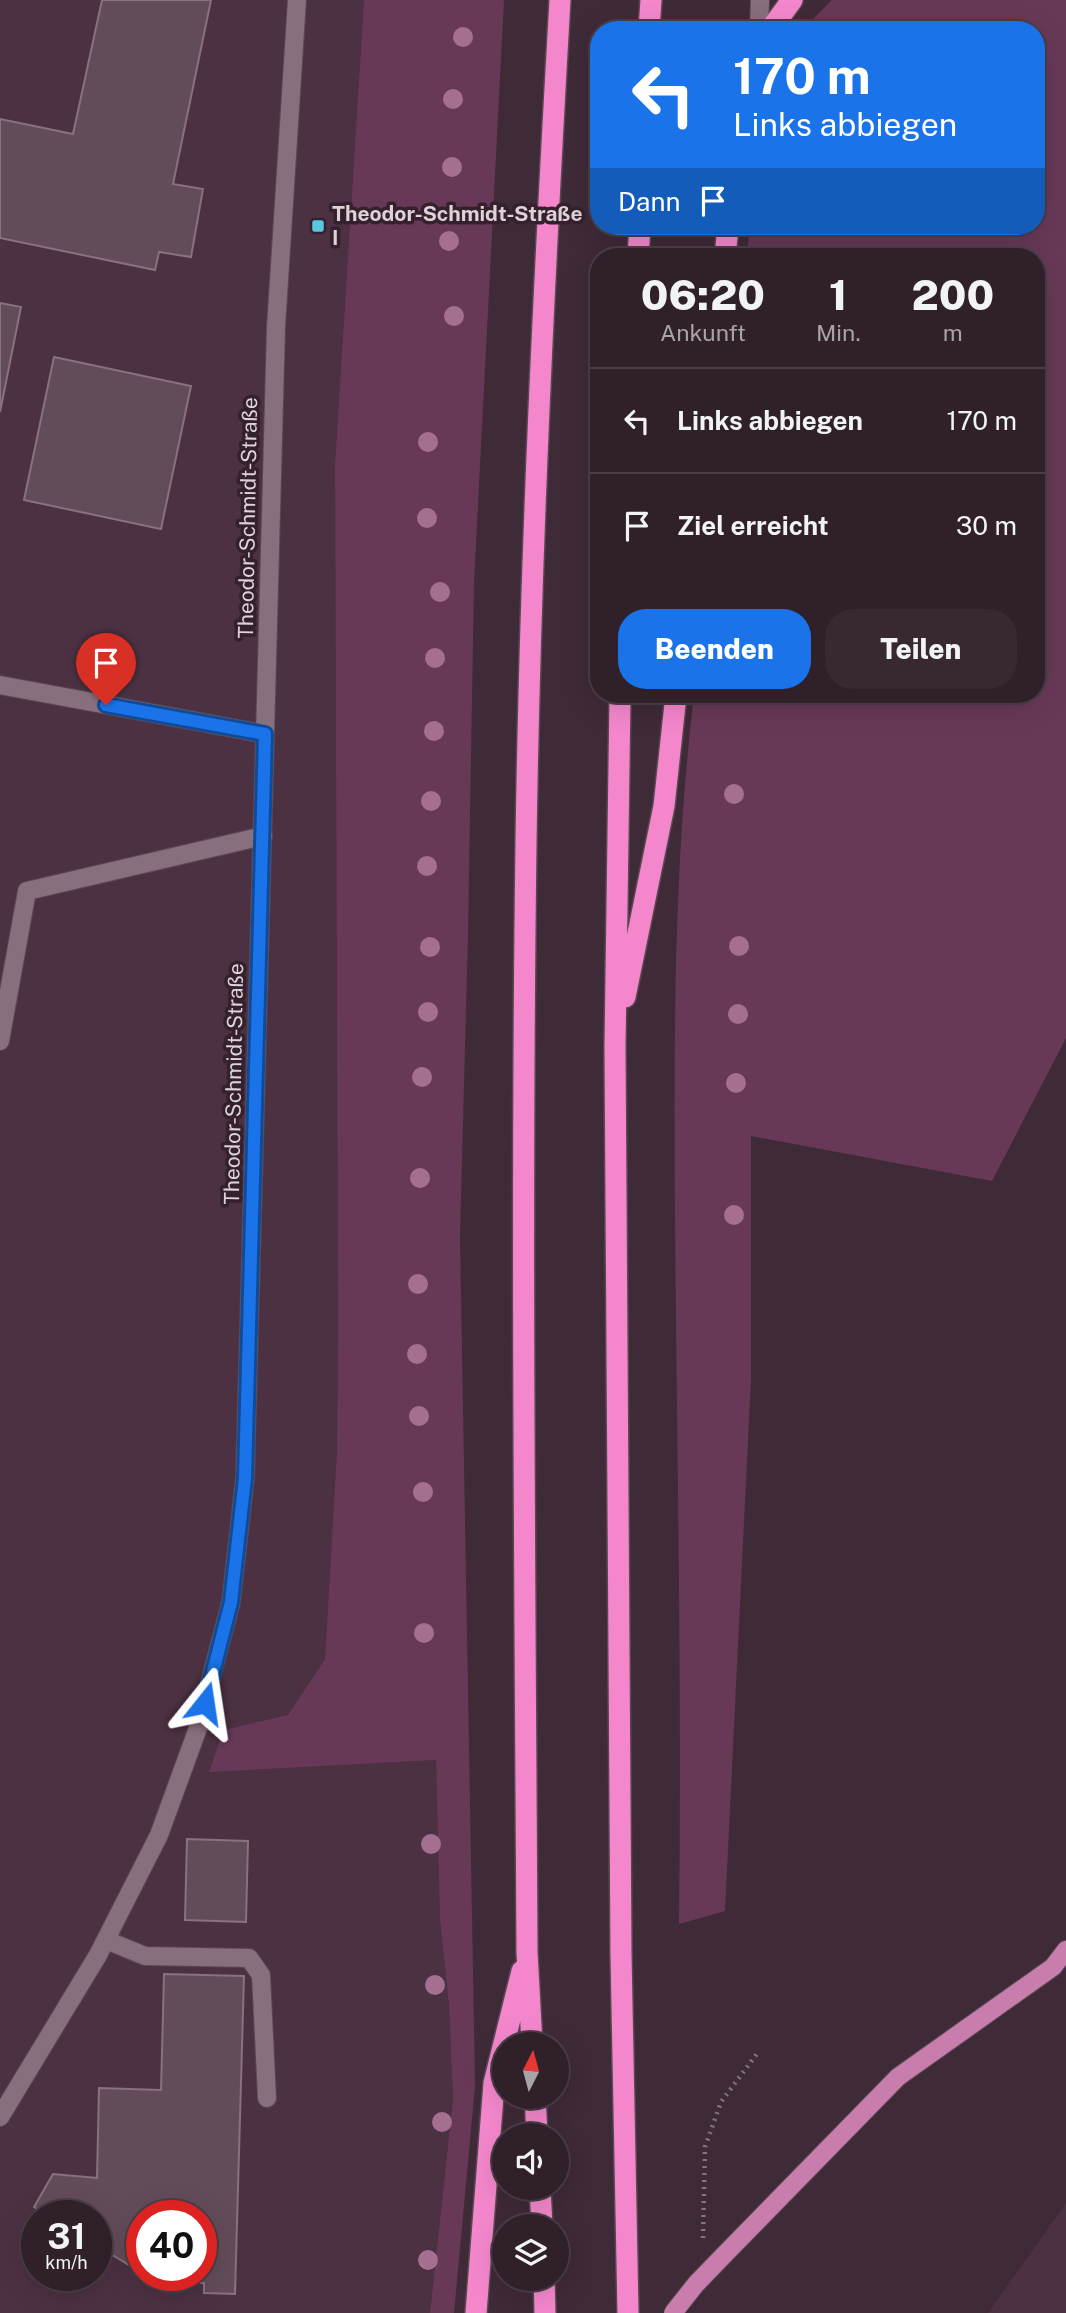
<!DOCTYPE html>
<html lang="de">
<head>
<meta charset="utf-8">
<style>
	:root { --surface:#2f2029; --page:#372831; --text:#f1f3f6; --muted:#a7a3a8; --line:#4a3e46; --accent:#1a73e8 }
	body { margin:0; font-family:"Public Sans",sans-serif; background:var(--page); color:var(--text); height:100vh; display:flex; flex-direction:column; font-size:26px; white-space:nowrap }
	* { box-sizing:border-box; margin:0 }
	p { font-size:23px; color:var(--muted) }
	.icon { flex:none; width:38px; height:38px; fill:none; stroke:currentColor; stroke-width:2; stroke-linecap:round; stroke-linejoin:round }
	.map { position:relative; flex:1; overflow:hidden }
	.drawer { position:absolute; left:590px; top:248px; width:455px; height:455px; display:flex; flex-direction:column; background:var(--surface); border-radius:28px; box-shadow:0 7px 28px #0002,0 0 0 2px var(--line) }
	.drawer>* { flex:none }
	.banner { position:absolute; left:590px; top:21px; width:455px; height:214px; border-radius:28px; box-shadow:0 7px 28px #0002,0 0 0 2px var(--line); background:#1a73e8; color:#fff; overflow:hidden }
	.needle { width:46px; rotate:6deg }
	.fabs { position:absolute; left:492px; top:2032px; display:grid; gap:14px }
	.fabs a { display:grid; place-items:center; width:77px; height:77px; border-radius:50%; background:var(--surface); box-shadow:0 7px 28px #0002,0 0 0 2px var(--line); font-size:35px }
	.speed { position:absolute; left:21px; top:2200px; display:flex; gap:14px; font-size:35px; font-weight:700; text-align:center }
	.speed>* { display:grid; place-content:center; width:91px; height:91px; border-radius:50%; background:var(--surface); box-shadow:0 7px 28px #0002,0 0 0 2px var(--line); line-height:1 }
	.speed small { font-size:18px; font-weight:400 }
	.speed .limit { border:10px solid #d22; background:#fff; color:#111 }
	.pin { position:absolute; display:grid; place-items:center; width:60px; height:60px; color:#fff; margin:-72px -30px; border-radius:50% 50% 50% 0; rotate:-45deg; box-shadow:0 0 7px #0007 }
	.pin .icon { rotate:45deg }
	.me { position:absolute; width:77px; margin:-38px; rotate:15deg; stroke-linejoin:round; filter:drop-shadow(0 0 5px #0008) }
	.turn { display:flex; align-items:center; gap:24px; height:147px; padding:0 28px; font-size:32px }
	.turn .icon { width:91px; height:91px; stroke-width:2.5 }
	.turn b { display:block; font-size:49px; line-height:60px }
	.then { display:flex; align-items:center; height:66px; padding:0 28px; background:#0003; gap:14px; font-size:26px }
	.eta { display:flex; justify-content:space-evenly; align-items:center; height:119px; text-align:center }
	.eta b { font-size:42px; font-weight:800; line-height:49px }
	.cta { display:flex; gap:14px; margin-top:auto; padding:14px 28px }
	.cta a { flex:1; height:80px; border-radius:28px; background:var(--accent); color:#fff; font-size:28px; font-weight:800; line-height:80px; text-align:center }
	.cta a+a { background:var(--page); color:var(--text) }
	ul { padding:0; list-style:none }
	li { display:flex; align-items:center; gap:21px; height:105px; padding:0 28px; border-top:2px solid var(--line) }
	li div { flex:1 }
	li b { display:block; font-size:26px }
	li em { font-style:normal }
	.map>svg:first-child { display:block }
	.built { fill:#4c3142; fill-rule:evenodd }
	.green { fill:#683957 }
	.building { fill:#634c59; stroke:#89717f; stroke-width:2 }
	.lines { fill:none; stroke-linecap:round; stroke-linejoin:round }
	.lane-casing { stroke:#594852; stroke-width:20 }
	.secondary-casing { stroke:#594852; stroke-width:20 }
	.primary-casing { stroke:#594852; stroke-width:20 }
	.highway-casing { stroke:#594852; stroke-width:24 }
	.path { stroke:#85747e; stroke-width:4.5; stroke-dasharray:2 5; stroke-linecap:butt }
	.lane { stroke:#876f7d; stroke-width:18 }
	.secondary { stroke:#876f7d; stroke-width:18 }
	.primary { stroke:#c87dac; stroke-width:18 }
	.highway { stroke:#f487cc; stroke-width:21 }
	.primary-bridge-casing { stroke:#594852; stroke-width:20; stroke-linecap:butt }
	.primary-bridge { stroke:#c87dac; stroke-width:18 }
	.tree { fill:#a57090 }
	.route-casing { stroke:#114b97; stroke-width:18 }
	.route { stroke:#1a73e8; stroke-width:12 }
	.poi-dot { fill:#57c9e3; stroke:#34212d; stroke-width:2.5 }
	.labels { text-anchor:middle; stroke-width:7; stroke-linejoin:round; paint-order:stroke }
	.poi-label { font-size:21px; font-weight:bold; fill:#dfd2d9; stroke:#34212d; text-anchor:start }
	.street-label { font-size:21px; fill:#dfd2d9; stroke:#34212d }
</style>
</head>
<body>
<div class="map">
<svg width="1066" height="2313" viewBox="0 0 1066 2313">
	<rect width="100%" height="100%" fill="#3f2a37"/>
	<path class="built" d="M0,0H364L335,464L338,1321L337,1450L325,1659L288,1715L223,1730L209,1771L436,1760L440,1920L449,2006L453,2099L430,2313H0ZM37,2216H96V2275H37ZM142,2216H201V2275H142Z
		M1066,2203V2313H988Z"/>
	<path class="green" d="M364,0H504L474,582L468,933L460,1237L475,2086L454,2313H430L453,2099L449,2006L440,1920L436,1760L209,1772L223,1730L288,1715L325,1659L337,1450L338,1321L335,464Z
		M832,0H1066V1038L992,1181L751,1136V1379L725,1911L679,1924C682,1689 677,1454 675,1219C674,1045 673,868 694,695H1036V257H747L750,226H1036V30H806L812,20Z"/>
	<path class="building" d="M102,0H211L173,184L203,189L191,257L159,252L155,270L0,238V119L73,134Z
		M0,303L21,307L0,412Z
		M54,357L191,386L161,529L24,500Z
		M187,1839L248,1841L246,1922L185,1920Z
		M164,1974L244,1976L235,2294L204,2293V2283L157,2282L146,2275H201V2216H142V2273L96,2245V2216H48L34,2207L53,2174L97,2178L99,2088L161,2090Z"/>
	<g class="lines">
		<defs>
			<path id="lane" d="M759,30L760,0
				M0,685L265,734
				M0,1041L27,891L263,836
				M106,1940L145,1956L249,1958L261,1975L267,2098"/>
			<path id="secondary" d="M0,2117L98,1955L159,1835L198,1728L231,1602L245,1478L276,327L297,0"/>
			<path id="primary" d="M724,2255L898,2077L1053,1967L1066,1950"/>
			<path id="highway" d="M649,30L651,0
				M770,30L792,0
				M638,257L640,226
				M725,257L728,226
				M620,695L615,1047L621,1954L628,2313
				M625,997L664,806L676,695
				M532,2044L527,1952C525,1582 521,1213 526,843C530,562 544,281 560,0
				M535,2096L537,2135
				M540,2188L542,2226
				M544,2278L545,2313
				M476,2313L494,2083L522,1971"/>
		</defs>
		<use href="#lane" class="lane-casing"/>
		<use href="#secondary" class="secondary-casing"/>
		<use href="#primary" class="primary-casing"/>
		<use href="#highway" class="highway-casing"/>
		<path class="path" d="M703,2238L705,2147L721,2102L759,2051"/>
		<use href="#lane" class="lane"/>
		<use href="#secondary" class="secondary"/>
		<use href="#primary" class="primary"/>
		<use href="#highway" class="highway"/>
		<defs>
			<path id="primary-bridge" d="M673,2313L696,2284L724,2255"/>
		</defs>
		<use href="#primary-bridge" class="primary-bridge-casing"/>
		<use href="#primary-bridge" class="primary-bridge"/>
	</g>
	<g class="tree">
		<circle cx="463" cy="37" r="10"/>
		<circle cx="453" cy="99" r="10"/>
		<circle cx="452" cy="167" r="10"/>
		<circle cx="449" cy="241" r="10"/>
		<circle cx="454" cy="316" r="10"/>
		<circle cx="428" cy="442" r="10"/>
		<circle cx="427" cy="518" r="10"/>
		<circle cx="440" cy="592" r="10"/>
		<circle cx="435" cy="658" r="10"/>
		<circle cx="434" cy="731" r="10"/>
		<circle cx="734" cy="794" r="10"/>
		<circle cx="431" cy="801" r="10"/>
		<circle cx="427" cy="866" r="10"/>
		<circle cx="739" cy="946" r="10"/>
		<circle cx="430" cy="947" r="10"/>
		<circle cx="428" cy="1012" r="10"/>
		<circle cx="738" cy="1014" r="10"/>
		<circle cx="422" cy="1077" r="10"/>
		<circle cx="736" cy="1083" r="10"/>
		<circle cx="420" cy="1178" r="10"/>
		<circle cx="734" cy="1215" r="10"/>
		<circle cx="418" cy="1284" r="10"/>
		<circle cx="417" cy="1354" r="10"/>
		<circle cx="419" cy="1416" r="10"/>
		<circle cx="423" cy="1492" r="10"/>
		<circle cx="424" cy="1633" r="10"/>
		<circle cx="431" cy="1844" r="10"/>
		<circle cx="435" cy="1985" r="10"/>
		<circle cx="442" cy="2122" r="10"/>
		<circle cx="428" cy="2260" r="10"/>
	</g>
	<g class="lines">
		<defs>
			<path id="route" d="M106,705L265,734L245,1478L231,1602L205,1703"/>
		</defs>
		<use href="#route" class="route-casing"/>
		<use href="#route" class="route"/>
	</g>
	<rect class="poi-dot" x="311" y="219" width="14" height="14" rx="3.5"/>
	<g class="labels">
		<g class="poi-label">
			<text x="332" y="221">Theodor-Schmidt-Straße<tspan x="332" dy="24">I</tspan></text>
		</g>
		<g class="street-label">
			<text transform="translate(248 518) rotate(-89)" y="7">Theodor-Schmidt-Straße</text>
			<text transform="translate(234 1084) rotate(-89)" y="7">Theodor-Schmidt-Straße</text>
		</g>
	</g>
</svg>
<div class="fabs">
<a><svg class="needle" viewBox="-14 -14 28 28"><path d="M0-13l5 13h-10z" fill="#e53935"/><path d="M0 13l5-13h-10z" fill="#a7a3a8"/></svg></a>
<a><svg class="icon" aria-label="sound" viewBox="0 0 24 24"><path d="M4 9h4l5-4v14l-5-4H4zM17 9q2 3 0 6"/></svg></a>
<a><svg class="icon" aria-label="layers" viewBox="0 0 24 24"><path d="M12 4l9 5-9 5-9-5zM3 14l9 5 9-5"/></svg></a>
</div>
<div class="speed"><div>31<small>km/h</small></div><div class="limit">40</div></div>
<div class="pin" style="left:106px;top:705px;background:#d93025"><svg class="icon" aria-label="arrive" viewBox="0 0 24 24"><path d="M6 21V4h12l-3 4 3 4H6"/></svg></div>
<svg class="me" style="left:205px;top:1703px" viewBox="-20 -20 40 40"><path d="M0-17L14 15 0 8-14 15z" fill="#1a73e8" stroke="#fff" stroke-width="4"/></svg>
<div class="banner">
<div class="turn"><svg class="icon" aria-label="left" viewBox="0 0 24 24"><path d="M17 20v-9H6M10 6l-5 5 5 5"/></svg><div><b>170 m</b>Links abbiegen</div></div>
<div class="then">Dann<svg class="icon" aria-label="arrive" viewBox="0 0 24 24"><path d="M6 21V4h12l-3 4 3 4H6"/></svg></div>
</div>
<section class="drawer">
<div class="eta">
<div><b>06:20</b><p>Ankunft</p></div>
<div><b>1</b><p>Min.</p></div>
<div><b>200</b><p>m</p></div>
</div>
<ul>
<li><svg class="icon" aria-label="left" viewBox="0 0 24 24"><path d="M17 20v-9H6M10 6l-5 5 5 5"/></svg><div><b>Links abbiegen</b></div><em>170 m</em></li>
<li><svg class="icon" aria-label="arrive" viewBox="0 0 24 24"><path d="M6 21V4h12l-3 4 3 4H6"/></svg><div><b>Ziel erreicht</b></div><em>30 m</em></li>
</ul>
<div class="cta"><a>Beenden</a><a>Teilen</a></div>
</section>
</div>
</body>
</html>
